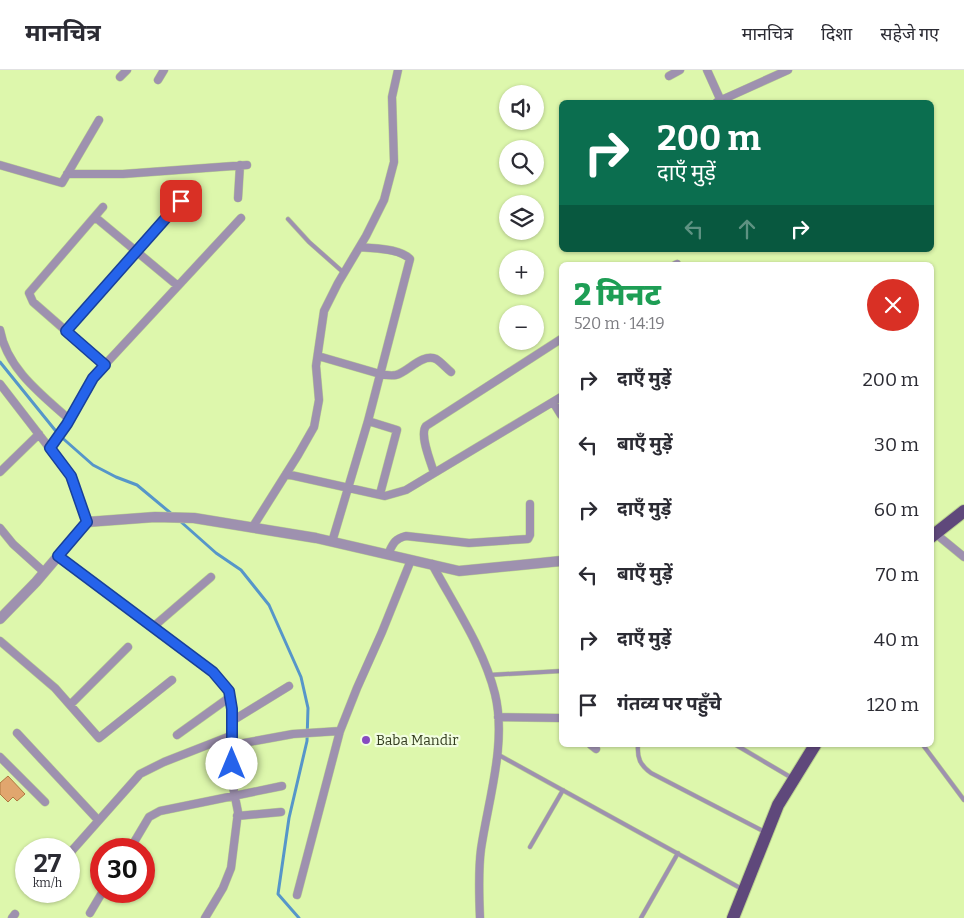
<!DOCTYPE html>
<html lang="hi">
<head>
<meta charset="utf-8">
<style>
	:root { --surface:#fff; --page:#f7f7f7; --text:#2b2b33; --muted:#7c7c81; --line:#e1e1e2 }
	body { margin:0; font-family:Bitter,"Noto Sans Devanagari",serif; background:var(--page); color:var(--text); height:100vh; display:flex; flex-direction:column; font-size:19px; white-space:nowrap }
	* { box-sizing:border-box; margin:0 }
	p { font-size:16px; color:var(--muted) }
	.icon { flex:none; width:28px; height:28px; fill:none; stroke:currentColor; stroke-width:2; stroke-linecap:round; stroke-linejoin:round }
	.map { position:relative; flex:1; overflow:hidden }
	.sheet { position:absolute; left:559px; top:192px; width:375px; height:485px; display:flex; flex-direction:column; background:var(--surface); border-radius:8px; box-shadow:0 1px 4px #0004 }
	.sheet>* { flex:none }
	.hud { position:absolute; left:559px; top:30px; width:375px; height:152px; border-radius:8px; box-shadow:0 1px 4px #0004; background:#0b6e4f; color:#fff; overflow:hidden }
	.controls { position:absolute; left:499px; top:15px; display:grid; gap:10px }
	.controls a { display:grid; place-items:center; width:45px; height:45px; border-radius:50%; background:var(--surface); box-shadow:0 1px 4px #0004; font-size:25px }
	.speed { position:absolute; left:15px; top:768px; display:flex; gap:10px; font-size:25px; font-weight:700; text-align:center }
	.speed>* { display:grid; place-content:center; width:65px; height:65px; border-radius:50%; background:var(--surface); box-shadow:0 1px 4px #0004; line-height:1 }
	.speed small { font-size:12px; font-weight:400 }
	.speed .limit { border:8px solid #d22; background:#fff; color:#111 }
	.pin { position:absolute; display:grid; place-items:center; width:42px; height:42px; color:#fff; margin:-21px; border-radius:10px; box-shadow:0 2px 8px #0006 }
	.me { position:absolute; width:55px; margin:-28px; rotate:0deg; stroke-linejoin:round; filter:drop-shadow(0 0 4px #0008) }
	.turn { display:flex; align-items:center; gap:18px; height:105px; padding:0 15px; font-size:22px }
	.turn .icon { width:65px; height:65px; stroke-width:2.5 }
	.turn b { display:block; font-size:35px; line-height:42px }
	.lanes { display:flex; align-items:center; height:48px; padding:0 15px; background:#0003; justify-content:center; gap:25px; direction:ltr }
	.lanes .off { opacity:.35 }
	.round { display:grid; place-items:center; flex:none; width:52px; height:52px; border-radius:26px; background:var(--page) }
	.overview { display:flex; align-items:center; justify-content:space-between; height:85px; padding:0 15px }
	h1 { font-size:30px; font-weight:800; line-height:38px; color:#1e9e55 }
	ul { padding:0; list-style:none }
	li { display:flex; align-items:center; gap:15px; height:65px; padding:0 15px }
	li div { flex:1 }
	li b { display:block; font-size:19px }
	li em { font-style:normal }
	header { display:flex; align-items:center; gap:30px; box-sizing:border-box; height:70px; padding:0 25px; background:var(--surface); border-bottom:1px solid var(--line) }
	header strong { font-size:24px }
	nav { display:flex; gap:28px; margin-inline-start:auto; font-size:18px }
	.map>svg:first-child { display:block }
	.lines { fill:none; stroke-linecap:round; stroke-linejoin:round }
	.stream { stroke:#5696c9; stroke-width:3 }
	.building { fill:#e1a66e; stroke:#b07840 }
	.service-casing { stroke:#bbd290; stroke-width:5 }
	.minor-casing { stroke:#bbd290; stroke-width:9 }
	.tertiary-casing { stroke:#bbd290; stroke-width:11 }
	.primary-casing { stroke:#bbd290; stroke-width:14 }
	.service { stroke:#9e91af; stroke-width:4 }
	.minor { stroke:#9e91af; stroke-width:8 }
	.tertiary { stroke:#9e91af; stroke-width:10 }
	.primary { stroke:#5f487b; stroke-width:12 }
	.route-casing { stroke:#184099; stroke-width:12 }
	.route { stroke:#2563eb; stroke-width:9 }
	.poi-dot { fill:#864bc1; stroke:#f2fee0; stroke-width:2 }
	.labels { text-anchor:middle; stroke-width:4.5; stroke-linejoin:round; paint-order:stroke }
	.poi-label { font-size:14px; fill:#333d1f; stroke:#f2fee0; text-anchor:start }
</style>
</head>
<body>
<header>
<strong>मानचित्र</strong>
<nav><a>मानचित्र</a><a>दिशा</a><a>सहेजे गए</a></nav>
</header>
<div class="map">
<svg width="964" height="848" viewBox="0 0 964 848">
	<rect width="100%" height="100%" fill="#ddf7ac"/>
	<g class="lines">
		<path class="stream" d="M0,292L59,365L93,395L116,407L137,415L173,445
			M180,451L216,483L241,500L269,535L301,607L308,638L307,671L289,748L278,824L299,848"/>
	</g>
	<path class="building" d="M8,706L25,724L17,731L13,727L8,732L0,724V713Z"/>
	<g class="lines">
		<defs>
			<path id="service" d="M288,149L309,172L344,203
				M489,605L561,601
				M638,675C637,688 640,695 651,703L765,762
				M736,675L792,708
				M923,675L964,730
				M497,684L742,819
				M530,777L563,720
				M641,848L678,783"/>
			<path id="minor" d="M707,0L721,31
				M669,6L680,0
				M120,7L127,0
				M158,10L164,0
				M717,32L788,0
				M0,95L62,113L99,50
				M67,104H123L247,95
				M238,128L240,95
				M103,137L29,223L33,232L105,295
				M95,147L178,216
				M360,177C375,179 399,178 410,189L368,351L397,360L380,424
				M675,195L677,194
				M0,260C7,299 42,325 70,350
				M66,261L181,131
				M318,286L380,304C385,305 391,306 396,305C408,302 422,283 436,289C441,292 446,298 451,302
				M0,314L71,406L87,452
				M553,332L561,345
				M50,378L67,354L93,308L100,300L241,148
				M0,402L39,364
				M434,403C431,392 419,365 426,356L561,269
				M286,404L385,426L406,420L561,327
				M0,458L13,474L44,502
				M252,458L298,385L314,357L319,330L316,296L324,241L338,213L366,166L384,130L394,92L392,27L398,0
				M936,464L964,487
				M332,472L368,351
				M388,484C393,474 394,469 406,466L469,473L528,469L530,465V434
				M58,486L213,602L229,621L233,639L232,712L238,742L231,798L223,818L205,848
				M432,494C454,535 484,579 495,624C507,673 488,731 481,779C478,802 479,825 480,848
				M153,557L211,507
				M0,571L55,618L99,668L172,610
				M70,635L128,577
				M498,647L561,648
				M232,651L289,616
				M17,663L98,750
				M177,665L230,627
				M233,675L293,664L340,661
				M591,675L596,679
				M0,687L45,732
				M237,746L281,742
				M130,779L149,747L160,741L282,716
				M69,784L140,704L164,692L233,665
				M297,825L340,661L357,618L382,562L411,490
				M90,843L103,821
				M12,848L15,844"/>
			<path id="tertiary" d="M0,549L36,512L87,452L155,447L194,448L316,468L459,501L561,491"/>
			<path id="primary" d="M931,467L964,441
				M733,848L778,735L815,675"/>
		</defs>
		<use href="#service" class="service-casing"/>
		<use href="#minor" class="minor-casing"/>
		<use href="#tertiary" class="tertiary-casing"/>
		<use href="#primary" class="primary-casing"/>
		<use href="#service" class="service"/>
		<use href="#minor" class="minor"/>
		<use href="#tertiary" class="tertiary"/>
		<use href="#primary" class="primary"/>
	</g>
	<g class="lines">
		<defs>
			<path id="route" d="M181,131L66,261L105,295L93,308L67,354L50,378L71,406L87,452L58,486L213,602L229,621L232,639V694"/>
		</defs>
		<use href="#route" class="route-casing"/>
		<use href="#route" class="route"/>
	</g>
	<circle class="poi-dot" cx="366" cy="670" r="5"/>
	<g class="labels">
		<g class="poi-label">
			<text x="376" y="675">Baba Mandir</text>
		</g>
	</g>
</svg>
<div class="controls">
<a><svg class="icon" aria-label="sound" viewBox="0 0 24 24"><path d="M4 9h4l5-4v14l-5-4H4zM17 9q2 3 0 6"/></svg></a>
<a><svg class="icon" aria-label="search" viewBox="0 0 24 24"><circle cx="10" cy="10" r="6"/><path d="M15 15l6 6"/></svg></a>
<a><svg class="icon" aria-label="layers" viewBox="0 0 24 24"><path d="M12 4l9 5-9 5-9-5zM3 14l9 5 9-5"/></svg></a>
<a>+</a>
<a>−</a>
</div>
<div class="speed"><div>27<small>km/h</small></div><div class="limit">30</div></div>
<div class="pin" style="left:181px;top:131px;background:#d93025"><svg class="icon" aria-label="arrive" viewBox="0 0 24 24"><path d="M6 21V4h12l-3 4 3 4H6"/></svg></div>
<svg class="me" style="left:232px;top:694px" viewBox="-20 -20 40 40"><circle r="19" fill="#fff"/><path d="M0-13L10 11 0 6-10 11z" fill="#2563eb"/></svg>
<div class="hud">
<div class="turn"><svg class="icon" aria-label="right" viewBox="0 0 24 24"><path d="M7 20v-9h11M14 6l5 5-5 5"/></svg><div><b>200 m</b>दाएँ मुड़ें</div></div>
<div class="lanes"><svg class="icon off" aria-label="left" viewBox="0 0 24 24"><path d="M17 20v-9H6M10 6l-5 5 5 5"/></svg><svg class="icon off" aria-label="ahead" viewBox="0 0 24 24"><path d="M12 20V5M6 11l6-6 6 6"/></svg><svg class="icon" aria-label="right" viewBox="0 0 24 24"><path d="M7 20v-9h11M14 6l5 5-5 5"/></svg></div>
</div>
<section class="sheet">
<div class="overview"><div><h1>2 मिनट</h1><p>520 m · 14:19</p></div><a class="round" style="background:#d93025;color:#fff"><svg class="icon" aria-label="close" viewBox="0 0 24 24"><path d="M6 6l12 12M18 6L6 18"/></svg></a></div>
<ul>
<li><svg class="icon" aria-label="right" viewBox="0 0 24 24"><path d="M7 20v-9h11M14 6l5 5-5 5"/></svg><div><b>दाएँ मुड़ें</b></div><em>200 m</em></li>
<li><svg class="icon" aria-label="left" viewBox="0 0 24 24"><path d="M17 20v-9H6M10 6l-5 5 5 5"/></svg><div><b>बाएँ मुड़ें</b></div><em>30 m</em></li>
<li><svg class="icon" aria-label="right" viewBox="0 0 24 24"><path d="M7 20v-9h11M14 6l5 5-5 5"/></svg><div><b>दाएँ मुड़ें</b></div><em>60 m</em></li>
<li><svg class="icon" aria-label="left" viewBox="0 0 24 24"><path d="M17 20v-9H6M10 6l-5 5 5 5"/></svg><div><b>बाएँ मुड़ें</b></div><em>70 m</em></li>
<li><svg class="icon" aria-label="right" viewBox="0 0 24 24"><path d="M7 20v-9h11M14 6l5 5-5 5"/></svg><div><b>दाएँ मुड़ें</b></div><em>40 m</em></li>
<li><svg class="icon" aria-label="arrive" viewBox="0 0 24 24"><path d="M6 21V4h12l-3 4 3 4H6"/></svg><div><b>गंतव्य पर पहुँचे</b></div><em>120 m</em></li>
</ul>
</section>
</div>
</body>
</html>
